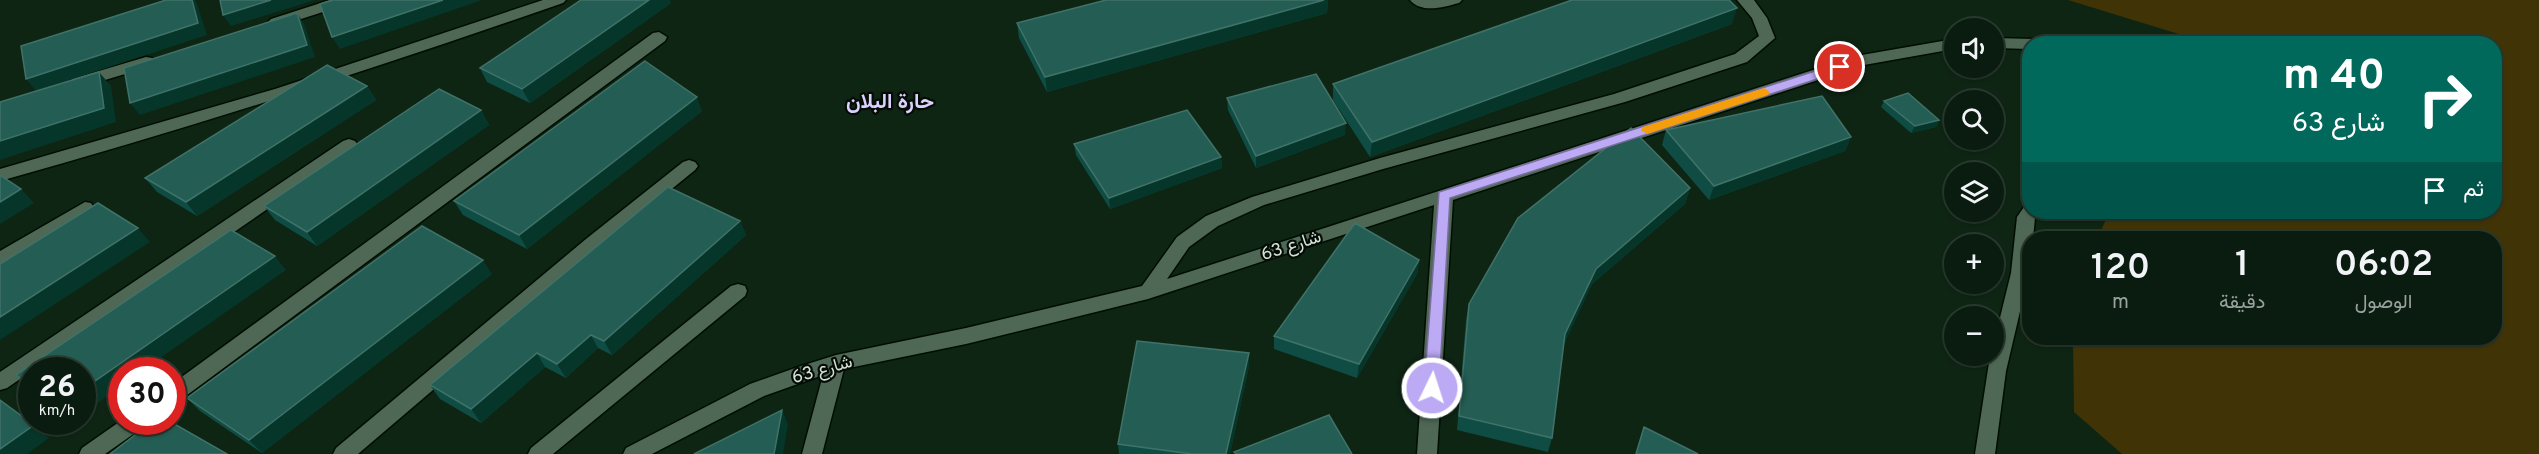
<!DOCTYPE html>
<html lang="ar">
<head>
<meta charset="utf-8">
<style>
	:root { --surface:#0a1c0f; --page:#132518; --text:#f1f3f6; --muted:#99a19e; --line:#2a3a2f }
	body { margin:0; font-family:Overpass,Vazirmatn,sans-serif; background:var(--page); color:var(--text); direction:rtl; height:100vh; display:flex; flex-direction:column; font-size:22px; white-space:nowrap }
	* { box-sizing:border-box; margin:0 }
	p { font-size:20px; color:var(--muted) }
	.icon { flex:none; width:33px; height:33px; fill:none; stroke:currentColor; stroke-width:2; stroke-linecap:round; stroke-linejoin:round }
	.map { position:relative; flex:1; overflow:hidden; direction:ltr }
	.drawer { position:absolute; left:2022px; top:231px; width:480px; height:114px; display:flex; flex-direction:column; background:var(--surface); border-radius:24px; box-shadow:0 2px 4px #0004,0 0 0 2px var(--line); direction:rtl }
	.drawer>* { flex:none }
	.banner { position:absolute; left:2022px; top:36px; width:480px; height:183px; border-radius:24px; box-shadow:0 2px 4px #0004,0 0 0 2px var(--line); direction:rtl; background:#00695c; color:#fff; overflow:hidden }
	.tools { position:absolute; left:1944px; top:18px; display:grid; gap:12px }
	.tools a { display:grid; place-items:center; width:60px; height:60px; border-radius:50%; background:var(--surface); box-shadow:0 2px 4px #0004,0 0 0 2px var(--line); font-size:30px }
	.speed { position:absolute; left:18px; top:357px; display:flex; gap:12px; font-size:30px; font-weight:700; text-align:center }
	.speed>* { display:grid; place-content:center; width:78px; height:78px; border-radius:50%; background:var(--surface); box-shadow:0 2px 4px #0004,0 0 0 2px var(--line); line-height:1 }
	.speed small { font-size:15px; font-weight:400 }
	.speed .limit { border:9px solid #d22; background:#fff; color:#111 }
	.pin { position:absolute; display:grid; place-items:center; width:51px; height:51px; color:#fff; margin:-26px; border:3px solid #fff; border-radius:50%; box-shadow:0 2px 6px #0007 }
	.me { position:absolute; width:66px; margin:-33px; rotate:4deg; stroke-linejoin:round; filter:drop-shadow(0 0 4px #0008) }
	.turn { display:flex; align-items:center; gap:21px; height:126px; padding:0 18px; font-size:27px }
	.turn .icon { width:78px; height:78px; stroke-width:2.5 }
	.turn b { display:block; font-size:42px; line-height:51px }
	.then { display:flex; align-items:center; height:57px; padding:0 18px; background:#0003; gap:12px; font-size:22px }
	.eta { display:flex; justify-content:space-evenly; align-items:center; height:102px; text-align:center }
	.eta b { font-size:36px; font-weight:600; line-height:42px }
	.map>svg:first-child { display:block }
	.green { fill:#403407 }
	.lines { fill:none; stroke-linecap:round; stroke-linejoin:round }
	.minor-casing { stroke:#000e02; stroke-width:3 }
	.minor { fill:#4f6855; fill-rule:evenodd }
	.wall { fill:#0f4d44 }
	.shaded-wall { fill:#06362a }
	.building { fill:#245d54; stroke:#407268; stroke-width:1.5 }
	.route { fill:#bcaaf5; stroke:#7a6e9f; stroke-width:1.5 }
	.slow { fill:#f59e0b }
	.labels { text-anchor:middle; stroke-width:4.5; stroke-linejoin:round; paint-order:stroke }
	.street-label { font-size:18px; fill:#d4e2d6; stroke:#040c05 }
	.quarter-label { font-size:21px; font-weight:bold; fill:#dad1fc; stroke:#040c05 }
</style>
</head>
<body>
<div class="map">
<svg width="2539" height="454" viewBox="0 0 2539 454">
	<rect width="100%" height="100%" fill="#0e2514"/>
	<path class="green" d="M2068,0H2539V454H2122L2074,412L2073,338H2494V238H2098L2109,212H2494V44L2179,43L2182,35Z"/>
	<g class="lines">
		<defs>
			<path id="minor" d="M330,0H354L351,3L276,27L268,22L271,19Z
				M543,0H566L563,3C377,68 190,128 0,181V169L275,89Z
				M1410,0H1462L1459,3C1444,7 1422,14 1410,0Z
				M1737,0H1754L1767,18L1775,38L1747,62L1625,102L1383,169L1264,205L1218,226L1189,247L1167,279L1856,56L1954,39V49L1864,65L1453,200L1437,454H1417L1434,205L1148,299L966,344L844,369L822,454H802L823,375L764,396L652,454H623L626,448L750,384L798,367L836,355L966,328L1142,286L1177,237L1206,216L1252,197L1380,158L1614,94L1735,54L1759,36L1752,18Z
				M659,32L667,37L665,41L179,401L172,403V384L653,33Z
				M1994,38L2037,39L2045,44H2030V49L1994,48Z
				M146,57L152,58L154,62L152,66L78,88L72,87L70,83L72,79Z
				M349,139L355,141L358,145L355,149L7,388L0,390V372L343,141Z
				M689,160L695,162L698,166L695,170L598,249L358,454H333L336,448L586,239L683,162Z
				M85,202L91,203L94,208L91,213L0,267V251Z
				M2030,206V212H2039L2035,218L2033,238H2030L2029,273L2006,371L1995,454H1975L1990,356H1994V342L2011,273L2017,217L2024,207Z
				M738,284L745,286L747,291L745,296L553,454H528L531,448L731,286Z
				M122,420L145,422L142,428L105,454H79L82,448Z"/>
		</defs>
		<use href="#minor" class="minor-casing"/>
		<use href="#minor" class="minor"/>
	</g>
	<path class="wall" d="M1106,0H1328L1327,13L1047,92L1019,38L1017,23Z
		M671,3L530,103L487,82L480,68Z
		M1732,24L1370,157L1333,100V84Z
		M367,86L376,100L197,216L157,192L145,178Z
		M1227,98L1345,135L1256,168L1228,110Z
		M1884,101L1939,120L1936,127L1911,133L1881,107Z
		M481,110L489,125L317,246L275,220L264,206Z
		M702,111L527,249L463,215L454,201Z
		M1666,130L1851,137L1845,151L1709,200L1662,145Z
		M1074,144L1221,157L1222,168L1110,209L1076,155Z
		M1690,188L1685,204L1592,284L1564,344L1552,438L1548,452L1457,430L1466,320L1469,304Z
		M740,221L746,235L612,355L598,348L566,378L545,367L481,423L440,399L430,385Z
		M1419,260L1417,274L1357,378L1274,349V336Z
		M286,270L122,370V386L82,413L32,370V389L16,375Z
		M492,274L262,453L200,411L187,398Z
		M1249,366L1230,454H1119L1118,444Z"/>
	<path class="shaded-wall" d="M192,0H195L197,4L207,35L36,91L26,79Z
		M271,0H315L231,26L223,15Z
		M443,0H482L340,49L332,37Z
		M649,0H670L671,3L530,103L522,89Z
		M1324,0H1328L1327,13L1047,92L1045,77Z
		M1737,8L1732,24L1370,157L1372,142Z
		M297,13L304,24L315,57L140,115L130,103Z
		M99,72L111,86L116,122L0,160V141Z
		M367,86L376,100L197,216L186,202Z
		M697,97L702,111L527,249L519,235Z
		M481,110L489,125L317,246L307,232Z
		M1939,120L1936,127L1911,133L1915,126Z
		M1346,123L1345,135L1256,168V156Z
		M1851,137L1845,151L1709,200L1714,186Z
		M1221,157L1222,168L1110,209L1109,198Z
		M1690,188L1685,204L1592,284L1562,349L1565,334L1596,269Z
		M21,189L34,203L0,224V202Z
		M740,221L746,235L612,355L604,341Z
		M138,228L150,242L0,340V317Z
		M275,256L286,270L143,370H122V386L82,413V390Z
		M483,260L492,274L262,453L249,440Z
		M1419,260L1417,274L1357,378L1359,364Z
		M591,335L598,348L566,378L557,364Z
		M537,353L545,367L481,423L471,409Z
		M1249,353V366L1230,454H1226Z
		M782,410L788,424L783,454H774Z
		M34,425L49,438L27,454H0V449Z"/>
	<path class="building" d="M166,0H192L198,23L26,79L21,46Z
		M220,0H271L223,15Z
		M333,0H443L332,37L320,4Z
		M581,0H649L522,89L480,68Z
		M1106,0H1324L1045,77L1017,23Z
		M1572,0H1729L1737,8L1372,142L1333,84Z
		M297,13L307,45L130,103L124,68Z
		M645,61L697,97L519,235L454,201Z
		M327,65L367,86L186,202L145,178Z
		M99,72L104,108L0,141V102Z
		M1316,74L1346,123L1256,156L1227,98Z
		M439,89L481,110L307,232L264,206Z
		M1908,93L1939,120L1915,126L1884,101Z
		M1822,96L1851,137L1714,186L1666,130Z
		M1187,110L1221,157L1109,198L1074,144Z
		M1631,128L1690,188L1596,269L1565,334L1552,438L1459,416L1469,304L1518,218Z
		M0,175L21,189L0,202Z
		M668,187L740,221L604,341L591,335L557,364L537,353L471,409L430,385Z
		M98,203L138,228L0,317V264Z
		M1355,223L1419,260L1359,364L1274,336Z
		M422,226L483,260L249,440L187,398Z
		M231,230L275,256L82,390V370H32V386L16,375Z
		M1137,341L1249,353L1226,454H1192L1118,444Z
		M0,400L34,425L0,449Z
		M782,410L774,454H694Z
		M1329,415L1352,454H1236L1234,452Z
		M152,422H171L227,454H110Z
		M1644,427L1698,454H1636Z"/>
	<path class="route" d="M1840,63L1845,65V70L1450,198L1439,388L1437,393H1427L1424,388L1439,192Z"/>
	<path class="slow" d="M1764,88L1770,92L1768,95L1647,134L1641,130L1643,127Z"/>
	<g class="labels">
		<g class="street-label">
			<text transform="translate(1291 245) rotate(-18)" y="6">شارع 63</text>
			<text transform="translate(822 369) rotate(-16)" y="6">شارع 63</text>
		</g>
		<g class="quarter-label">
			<text x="890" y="108">حارة البلان</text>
		</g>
	</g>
</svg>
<div class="tools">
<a><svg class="icon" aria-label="sound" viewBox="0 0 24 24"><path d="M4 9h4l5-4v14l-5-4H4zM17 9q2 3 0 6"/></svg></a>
<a><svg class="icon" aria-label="search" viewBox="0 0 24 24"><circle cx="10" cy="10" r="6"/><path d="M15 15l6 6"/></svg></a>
<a><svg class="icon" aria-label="layers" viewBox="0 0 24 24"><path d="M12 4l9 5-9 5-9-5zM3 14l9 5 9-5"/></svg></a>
<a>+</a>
<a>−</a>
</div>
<div class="speed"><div>26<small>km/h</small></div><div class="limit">30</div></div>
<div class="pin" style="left:1840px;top:67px;background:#d93025"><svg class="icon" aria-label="arrive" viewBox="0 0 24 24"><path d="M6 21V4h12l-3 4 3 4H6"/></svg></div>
<svg class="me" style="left:1432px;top:388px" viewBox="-20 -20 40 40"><circle r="17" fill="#bcaaf5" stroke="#fff" stroke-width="3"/><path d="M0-11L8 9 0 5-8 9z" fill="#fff"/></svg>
<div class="banner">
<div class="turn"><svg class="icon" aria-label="right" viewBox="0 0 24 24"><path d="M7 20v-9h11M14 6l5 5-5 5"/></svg><div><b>40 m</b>شارع 63</div></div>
<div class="then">ثم<svg class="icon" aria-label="arrive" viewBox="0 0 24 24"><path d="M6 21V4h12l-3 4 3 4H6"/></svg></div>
</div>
<section class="drawer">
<div class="eta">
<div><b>06:02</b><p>الوصول</p></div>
<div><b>1</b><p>دقيقة</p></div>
<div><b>120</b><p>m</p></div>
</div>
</section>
</div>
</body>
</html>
